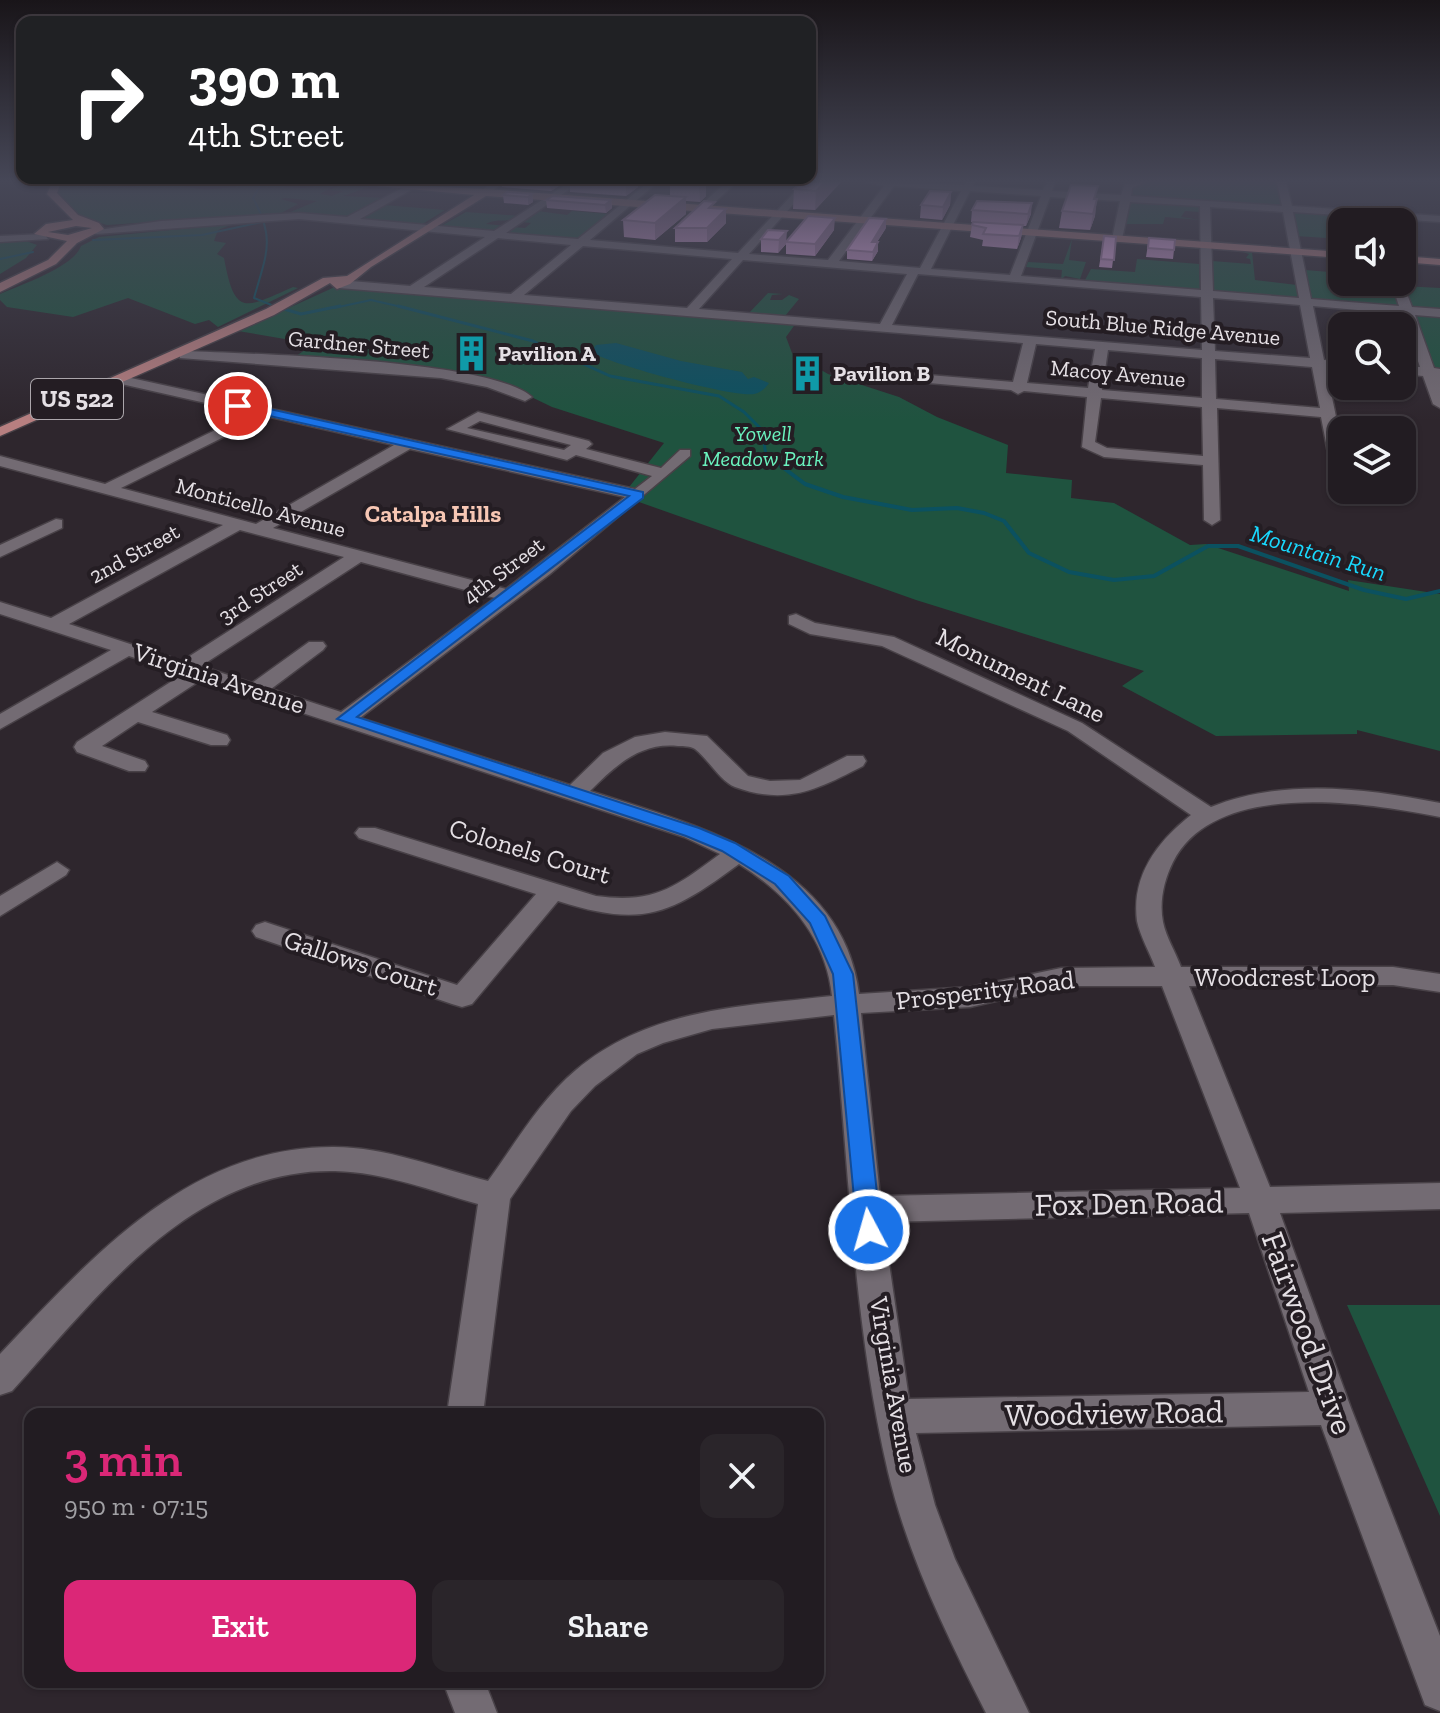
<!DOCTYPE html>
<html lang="en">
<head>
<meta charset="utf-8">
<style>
	:root { --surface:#221c22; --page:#2a252a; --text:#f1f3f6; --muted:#a2a1a5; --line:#3f3a40; --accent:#db2777 }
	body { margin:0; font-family:"Zilla Slab",serif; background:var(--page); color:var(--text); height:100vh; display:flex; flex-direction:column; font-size:30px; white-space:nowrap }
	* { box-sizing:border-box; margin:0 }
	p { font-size:26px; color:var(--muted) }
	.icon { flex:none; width:44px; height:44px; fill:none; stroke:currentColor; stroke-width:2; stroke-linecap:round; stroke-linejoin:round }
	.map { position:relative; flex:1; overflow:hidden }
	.sheet { position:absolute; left:24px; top:1408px; width:800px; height:280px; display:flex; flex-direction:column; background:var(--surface); border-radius:16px; box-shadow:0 2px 6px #0004,0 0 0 2px var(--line) }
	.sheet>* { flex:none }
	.guide { position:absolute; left:16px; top:16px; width:800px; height:168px; border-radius:16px; box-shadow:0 2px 6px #0004,0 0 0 2px var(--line); background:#202124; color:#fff; overflow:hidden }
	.controls { position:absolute; left:1328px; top:208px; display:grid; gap:16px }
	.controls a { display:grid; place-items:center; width:88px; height:88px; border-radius:16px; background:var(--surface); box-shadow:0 2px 6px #0004,0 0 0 2px var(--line); font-size:40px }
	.pin { position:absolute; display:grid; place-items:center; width:68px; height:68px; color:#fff; margin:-34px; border:4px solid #fff; border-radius:50%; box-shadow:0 2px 8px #0007 }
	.me { position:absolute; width:88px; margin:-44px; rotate:354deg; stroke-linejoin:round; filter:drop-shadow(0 0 6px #0008) }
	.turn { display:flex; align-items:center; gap:28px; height:168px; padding:0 40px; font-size:36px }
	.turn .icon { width:104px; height:104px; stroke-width:2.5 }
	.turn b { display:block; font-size:56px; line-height:68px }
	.round { display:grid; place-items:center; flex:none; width:84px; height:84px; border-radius:16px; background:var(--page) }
	.head { display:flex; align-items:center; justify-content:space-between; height:136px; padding:0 40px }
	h1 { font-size:48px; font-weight:600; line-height:60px; color:var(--accent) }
	.primary-button { display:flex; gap:16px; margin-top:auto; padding:16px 40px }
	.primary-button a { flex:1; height:92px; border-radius:16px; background:var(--accent); color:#fff; font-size:32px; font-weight:600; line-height:92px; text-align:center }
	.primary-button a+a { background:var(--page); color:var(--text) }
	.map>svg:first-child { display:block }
	.green { fill:#1f533f }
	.water { fill:#0b5160 }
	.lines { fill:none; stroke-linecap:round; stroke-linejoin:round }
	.stream-far2 { stroke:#0b5160; stroke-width:2 }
	.stream-far1 { stroke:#0b5160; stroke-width:3 }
	.stream { stroke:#0b5160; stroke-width:4 }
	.minor-casing { stroke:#484147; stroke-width:3 }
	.major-casing { stroke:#484147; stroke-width:3 }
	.minor { fill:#736b73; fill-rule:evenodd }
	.major { fill:#b77f80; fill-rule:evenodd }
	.wall { fill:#daa0d7 }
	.shaded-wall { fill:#b182af }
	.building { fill:#fdbafa; stroke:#b182af; stroke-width:2 }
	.route { fill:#1a73e8; stroke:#114b97; stroke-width:2 }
	.labels { text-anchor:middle; stroke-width:8; stroke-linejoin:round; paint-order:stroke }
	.far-street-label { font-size:22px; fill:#e5e0e5; stroke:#241d23 }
	.far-poi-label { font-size:22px; font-weight:bold; fill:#e5e0e5; stroke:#241d23; text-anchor:start }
	.far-park-label { font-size:22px; font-style:italic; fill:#6af3be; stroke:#241d23 }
	.shield { fill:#241d23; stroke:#aba6ab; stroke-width:2 }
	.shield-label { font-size:24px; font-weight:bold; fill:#e5e0e5 }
	.far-neighbourhood-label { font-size:24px; font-weight:bold; fill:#f7c7b4; stroke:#241d23 }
	.far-water-label { font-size:24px; font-style:italic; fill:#19d9ff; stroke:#241d23 }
	.street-label { font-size:26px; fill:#e5e0e5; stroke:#241d23 }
	.near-street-label { font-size:32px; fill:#e5e0e5; stroke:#241d23 }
</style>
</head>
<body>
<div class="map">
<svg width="1440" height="1713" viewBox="0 0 1440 1713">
	<rect width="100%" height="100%" fill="#2e262d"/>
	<path class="green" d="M64,182L131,187L161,182L205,190L235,187L247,182H286L284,186C303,192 319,183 337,184L320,194L332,196L343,191L329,190L341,185L369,187L343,196L386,198L348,219L288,213L317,201L285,198L281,199L298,204L281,213L107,225L77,216L56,193L59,183Z
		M1146,182H1277L1281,207L1130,197L1132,185Z
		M1129,200L1200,205V212L1185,211L1181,217L1200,220L1165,217L1163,224H1124Z
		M383,205L445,210L421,225L353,221Z
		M538,211L567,215L572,211L609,214L575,241L502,235L513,227L525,228L531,223L522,222Z
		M1291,211L1370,216L1372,222H1342V239L1296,236Z
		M466,212L520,216C509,224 498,217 486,224L506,226L495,234L439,227Z
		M233,224L218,230L214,241L226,243L217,254L224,258C235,318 245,308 293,287L298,288L218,327L209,320L195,324L128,298L73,317L7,307L0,300V294C20,285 74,267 81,246L99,237Z
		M1072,239L1069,260L1086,262L1080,279L1065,276L1061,280L1062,270L1026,267L1028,262L1063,264Z
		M26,241L37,245L26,258L0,274V243Z
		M1236,250L1252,252L1255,280L1297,285L1299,300L1213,292L1212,261L1251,264L1250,259L1246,258L1249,254Z
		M1137,259L1199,264L1200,292L1084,282L1091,269L1135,272Z
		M1305,270L1342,273V282L1392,283L1401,308L1312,301Z
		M337,286L796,323L786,337L792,353L828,374L899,397L937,417L1008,445L1006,473L1072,480L1071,498L1114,503L1190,545L1206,544L1349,591L1348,580L1440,594V751L1357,730V734L1216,736L1122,686L1144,671L916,600L622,496L664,443L552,407L494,379L293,358L314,344L238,331Z
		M1402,286L1440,288V311L1410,309Z
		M768,293L783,294L772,295L770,300H782L789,295L799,299L785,316L749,313Z
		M1414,313L1440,315V371L1435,370Z
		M1440,1305V1516L1347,1305Z"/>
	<path class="water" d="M616,343L681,361L742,372L748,379L754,377L769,383C765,389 761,392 754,394C735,398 609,364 591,352L596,345Z"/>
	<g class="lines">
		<path class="stream-far2" d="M262,182L253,198C276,239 266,255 254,298L279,308
			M93,240L202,235L266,221
			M0,259L33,252
			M334,308L371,300L406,308"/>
		<path class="stream-far1" d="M274,306L301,314L340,306
			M398,306L533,341L610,376L719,396L744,412L762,430L766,455L783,468"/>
		<path class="stream" d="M781,466L805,484L843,497L912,510L957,508L984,513L1004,521L1029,553L1069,572L1114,580L1154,576L1208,546H1238L1364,590L1406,599L1440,591"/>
		<defs>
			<path id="minor" d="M414,182H425L360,219L494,231L570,182H580L506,233L578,239L649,182H658L590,240L738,253L804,182H813L749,254L828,260L884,186L866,182L964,185L966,182H974L973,186L1043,190L1047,182H1055L1052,191L1121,195L1125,184L1145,182L1132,188L1131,196L1282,206L1277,182H1286L1292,206L1440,216V222L1293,212L1311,299L1399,306L1391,282L1402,281L1412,307L1440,309V317L1415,315L1434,368L1440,369V408L1433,404L1423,376L1402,374V366L1420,367L1402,314L1313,306L1324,360L1342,361V369L1326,368L1342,446V489L1334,484L1321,417L1217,408L1220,520L1212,525L1204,520L1203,465L1104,457L1082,447L1087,397L1024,391L1018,394L1011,390L905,381L898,377L905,373L1013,382L1023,343L339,288L333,284L339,280L410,286L485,237L299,219L96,234L91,231L161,221L299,213L347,217ZM894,186L961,191L920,268L839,261ZM970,191L1041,196L1010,275L931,269ZM1050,197L1120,201L1112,239L1117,242L1122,239L1130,202L1200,206L1201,290L1021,276ZM1210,207L1283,212L1299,298L1213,291ZM498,238L571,245L511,294L424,287ZM583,246L732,259L687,308L524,295ZM743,260L907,274L880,324L699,309ZM918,274L1201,297L1202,350L892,325ZM1213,298L1300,305L1310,358L1215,351ZM1036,344L1095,349L1088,388L1027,383ZM1108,350L1202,358V398L1102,390ZM1215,359L1312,367L1320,408L1216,399ZM1101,398L1202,407L1203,456L1107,448L1095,442Z
				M493,182H504L488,194H482V190Z
				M727,182H737L690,225H682V221Z
				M44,234L48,239L0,242V236Z
				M185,351C250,354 490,359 532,397L525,401L487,387L441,378L180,358V352Z
				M122,376L635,489L652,476L576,455L567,460L447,429L478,412L589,441L592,444L586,449L661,468L680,450H690V456L550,574L360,718L570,785L603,753L635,737L665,732L707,736L748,776L770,781L800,780L847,756H863L866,761L863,766C818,789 787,806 735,787C720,781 709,760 695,749C690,746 684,746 678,746C640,742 615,766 590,791C695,825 843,861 859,994L970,987L1061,968L1155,967C1150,953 1140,936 1137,921C1131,875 1158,841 1191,815L1068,731L882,646L810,634L789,624V616L796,614L815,623L894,637L1082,723L1211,807C1283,778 1366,788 1440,803V817C1365,802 1215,779 1173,862C1164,880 1159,902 1163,922C1166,937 1176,953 1181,967H1393L1440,974V992L1393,985L1189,986L1270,1187L1440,1183V1209L1280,1213L1351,1408L1440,1636V1711L1425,1705L1321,1425L916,1433L935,1505L955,1559L1029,1713H986C947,1636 908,1556 888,1472C853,1322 849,1168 834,1015L712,1029L663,1043L637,1054L595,1086L571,1111L510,1199L483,1414H447L478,1204C432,1191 384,1172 335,1171C193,1168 99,1295 12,1391L0,1395V1354C92,1257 189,1146 334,1147C386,1147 438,1168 488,1181C515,1144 540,1100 576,1070C648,1009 742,1006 832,996C826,937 787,894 739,864C670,915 643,928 558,901L472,1004L462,1007L452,1004L256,937L252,931L256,925L265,922L457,985L536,894L359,838L355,833L359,828H375L596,896C655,904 675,887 720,854L684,837L201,680L152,712L227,735L230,740L227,745H211L138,722L102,746L145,761L148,766L145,771H129L77,752L74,747L77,742L183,674L129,656L0,729V714L111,650L0,614V602L51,618L223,525L0,466V456L105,484L250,413L117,383L115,380ZM266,416L394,445L256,524L121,488ZM480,421L571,445L564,450L467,428ZM410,449L625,497L506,589L273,528ZM240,530L344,557L182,661L69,624ZM361,562L495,598L341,712L271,689L323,650L326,646L323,642H309L252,683L201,666ZM1061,986H1162L1240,1188L880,1196L861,1013L970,1007ZM1249,1213L1309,1392L909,1399L883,1222Z
				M56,519L62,520V528L0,557V545Z
				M57,862L69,870L66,875L0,916V896Z
				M443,1682H485L497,1713H455Z"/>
			<path id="major" d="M52,182H61L57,193L78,215L99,223L104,229L77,243L56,264L0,292V283L48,260L67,241L34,234L46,224L73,220L47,194ZM76,226L92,228L68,235L48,232Z
				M333,182L485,189L1342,252V258L486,196L371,267L350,284L337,289L330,283L274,315L0,436V427L266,309L323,278L347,276L474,195Z
				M1402,256L1440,259V265L1402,262Z"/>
		</defs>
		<use href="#minor" class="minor-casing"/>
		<use href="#major" class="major-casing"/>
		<use href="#minor" class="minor"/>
		<use href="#major" class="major"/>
	</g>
	<path class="wall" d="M502,182H565L551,191L502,187Z
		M570,182H638V187L626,196L570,192Z
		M706,182V196L700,202L686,201V214L655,240L624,237L623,220L670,196V183Z
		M801,182H841L815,210L793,209L794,189Z
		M951,192L950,205L942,220L920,218L921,205Z
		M532,194L533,202L528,205L504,203L503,195Z
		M1096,199L1095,216L1090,230L1059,228L1062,211Z
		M546,200H611L612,208L606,213L547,208Z
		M715,208L726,223L707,242H675V228Z
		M972,210L1031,214L1026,226H1023L1021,238L1017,249L982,246L983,240L970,237L972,225L1003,224L971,222Z
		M886,228L877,242L878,251L872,261L847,259V250Z
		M768,230L786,244L778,253L761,252V239Z
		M834,230L815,256L786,254V242Z
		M1104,236L1116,237L1112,268L1099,267Z
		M1149,238L1174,250L1173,259L1146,257Z"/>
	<path class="shaded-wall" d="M553,182H565L551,191L550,184Z
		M626,182H638V187L626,196Z
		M704,182H706V196L700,202L699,186Z
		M825,182H841L815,210L816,191Z
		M951,192L950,205L942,220L943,207Z
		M532,194L533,202L528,205V197Z
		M686,197V214L655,240V223Z
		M1097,199L1095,216L1090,230L1093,214Z
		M611,200L612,208L606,213L605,205Z
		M1032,203L1031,214L1026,226L1028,214Z
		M726,209V223L707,242V228Z
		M835,218L834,230L815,256V244Z
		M886,219V228L872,250V242Z
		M1023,225L1021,238L1017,249L1019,236Z
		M787,231L786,244L778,253L779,240Z
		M878,242V251L872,261L873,252Z"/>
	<path class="building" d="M524,182H553L550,184Z
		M672,182H704L699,186L670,183Z
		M801,182H825L816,191L794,189Z
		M1071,185L1098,186L1094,199H1097L1093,214L1062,211Z
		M930,191L951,192L943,207L921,205Z
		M507,192L532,194L528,197L503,195Z
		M655,195L686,197L655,223L623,220Z
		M553,196L611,200L605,205L546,200Z
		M704,201L715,202L709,208L726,209L707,228H675Z
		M977,201L1032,203L1028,214L972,210Z
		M808,216L835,218L815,244L786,242Z
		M869,218L886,219L872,242H878L873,252L847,250Z
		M973,222L1023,225L1019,236L983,234L986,228L972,225Z
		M768,230L787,231L779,240L761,239Z
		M1104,236L1116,237L1114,260L1101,259Z
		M1149,238L1175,240L1174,250L1148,248Z"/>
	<linearGradient id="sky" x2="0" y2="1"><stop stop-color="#191519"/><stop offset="0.43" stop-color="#464757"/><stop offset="1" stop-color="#464757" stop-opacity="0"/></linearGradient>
	<rect width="1440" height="421" fill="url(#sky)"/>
	<path class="route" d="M238,402L643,492V498L357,717L699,828L735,843L789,876L825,916L853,974L881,1230L877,1237L869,1240L860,1237L857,1230L833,974L810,923L775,884L722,851L686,836L337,719L629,496L234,408Z"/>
	<defs>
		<symbol id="building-bare" viewBox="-9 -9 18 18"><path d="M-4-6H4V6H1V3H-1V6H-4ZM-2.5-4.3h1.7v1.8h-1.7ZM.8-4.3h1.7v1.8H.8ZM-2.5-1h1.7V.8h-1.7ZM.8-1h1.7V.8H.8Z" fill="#0f9aa8" stroke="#241d23" stroke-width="2.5" paint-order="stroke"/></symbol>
	</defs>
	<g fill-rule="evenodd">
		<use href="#building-bare" x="446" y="328" width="51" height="51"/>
		<use href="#building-bare" x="782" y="348" width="51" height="51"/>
	</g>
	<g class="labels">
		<g class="far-street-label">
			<text transform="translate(1163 327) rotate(5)" y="8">South Blue Ridge Avenue</text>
			<text transform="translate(359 344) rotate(5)" y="8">Gardner Street</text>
			<text transform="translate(1118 373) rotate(5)" y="8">Macoy Avenue</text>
			<text transform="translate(261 507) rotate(15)" y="8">Monticello Avenue</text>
			<text transform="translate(134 553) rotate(-29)" y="8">2nd Street</text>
			<text transform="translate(503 570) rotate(-37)" y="8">4th Street</text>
			<text transform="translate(260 592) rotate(-33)" y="8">3rd Street</text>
		</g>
		<g class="far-poi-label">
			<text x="498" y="361">Pavilion A</text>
			<text x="833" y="381">Pavilion B</text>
		</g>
		<g class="far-park-label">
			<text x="763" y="441">Yowell<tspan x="763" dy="25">Meadow Park</tspan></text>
		</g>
		<rect class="shield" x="31" y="379" width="92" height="40" rx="6"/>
		<g class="shield-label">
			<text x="77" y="407">US 522</text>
		</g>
		<g class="far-neighbourhood-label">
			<text x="433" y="522">Catalpa Hills</text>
		</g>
		<g class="far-water-label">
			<text transform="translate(1318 553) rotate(17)" y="8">Mountain Run</text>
		</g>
		<g class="street-label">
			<text transform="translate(1021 675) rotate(26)" y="9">Monument Lane</text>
			<text transform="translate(219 678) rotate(18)" y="9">Virginia Avenue</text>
			<text transform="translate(530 851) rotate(17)" y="9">Colonels Court</text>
			<text transform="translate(361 963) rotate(18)" y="9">Gallows Court</text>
			<text x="1285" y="986">Woodcrest Loop</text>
			<text transform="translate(985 990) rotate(-7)" y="9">Prosperity Road</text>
			<text transform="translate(894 1385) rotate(80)" y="9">Virginia Avenue</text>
		</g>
		<g class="near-street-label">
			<text transform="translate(1129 1203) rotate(-1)" y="11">Fox Den Road</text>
			<text transform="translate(1308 1333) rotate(70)" y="11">Fairwood Drive</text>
			<text transform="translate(1114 1413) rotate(-1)" y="11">Woodview Road</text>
		</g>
	</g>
</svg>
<div class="controls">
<a><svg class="icon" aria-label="sound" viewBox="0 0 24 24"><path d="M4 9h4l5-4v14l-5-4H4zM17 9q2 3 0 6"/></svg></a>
<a><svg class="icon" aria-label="search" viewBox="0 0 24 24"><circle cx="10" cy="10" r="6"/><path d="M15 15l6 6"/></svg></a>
<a><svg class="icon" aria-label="layers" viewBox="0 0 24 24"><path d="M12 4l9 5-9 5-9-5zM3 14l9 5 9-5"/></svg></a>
</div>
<div class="pin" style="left:238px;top:406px;background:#d93025"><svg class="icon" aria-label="arrive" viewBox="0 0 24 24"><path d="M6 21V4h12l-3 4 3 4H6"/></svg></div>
<svg class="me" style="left:869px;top:1230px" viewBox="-20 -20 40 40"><circle r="17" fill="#1a73e8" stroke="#fff" stroke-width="3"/><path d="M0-11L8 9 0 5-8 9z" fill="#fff"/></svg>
<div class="guide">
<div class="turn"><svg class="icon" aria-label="right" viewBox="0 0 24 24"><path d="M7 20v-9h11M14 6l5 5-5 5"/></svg><div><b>390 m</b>4th Street</div></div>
</div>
<section class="sheet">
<div class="head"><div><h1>3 min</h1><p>950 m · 07:15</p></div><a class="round"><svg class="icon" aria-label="close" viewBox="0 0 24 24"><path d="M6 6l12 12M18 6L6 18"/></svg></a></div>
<div class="primary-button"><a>Exit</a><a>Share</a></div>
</section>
</div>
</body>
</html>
